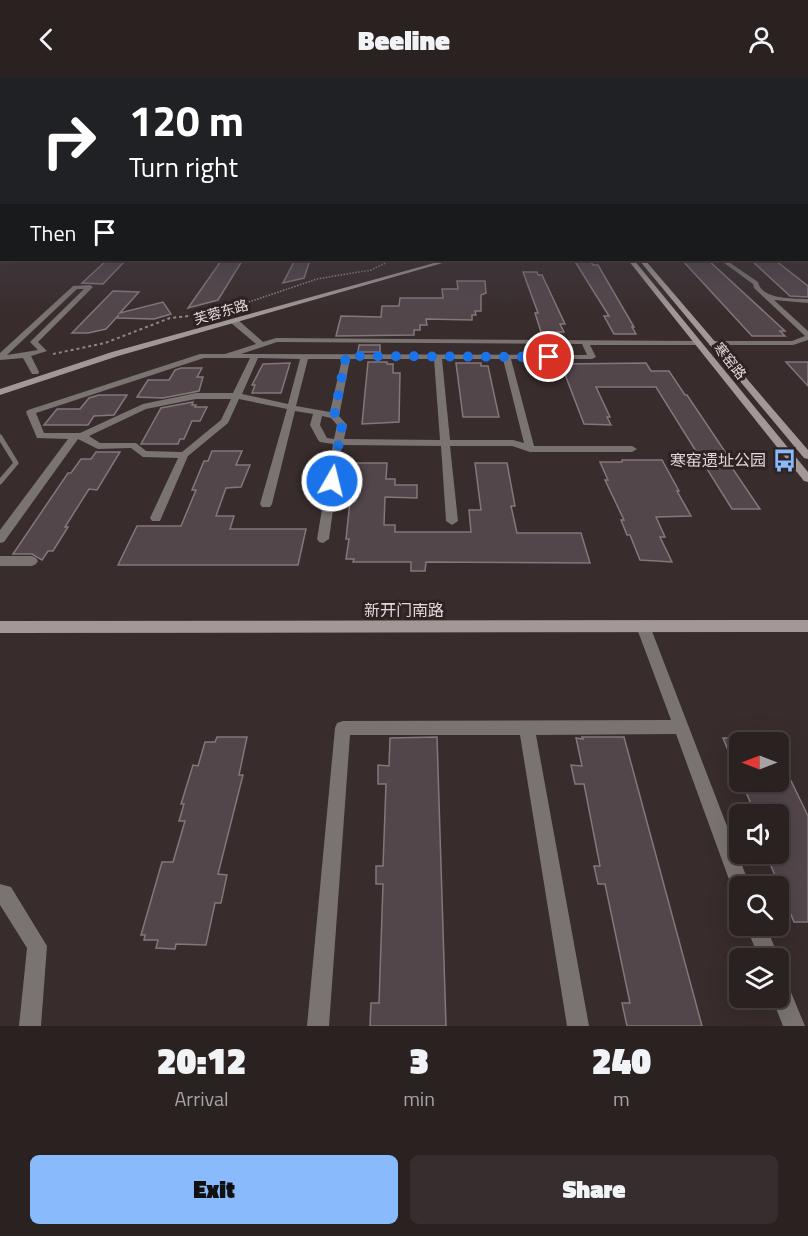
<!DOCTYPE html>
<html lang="en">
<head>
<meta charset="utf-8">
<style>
	:root { --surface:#2a2121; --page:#362e2e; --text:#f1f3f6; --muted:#a5a3a5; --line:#463e3f; --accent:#88bafc }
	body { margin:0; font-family:"Titillium Web","Noto Sans SC",sans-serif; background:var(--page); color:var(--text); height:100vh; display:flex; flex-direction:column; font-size:22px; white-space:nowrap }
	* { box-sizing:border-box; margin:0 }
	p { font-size:20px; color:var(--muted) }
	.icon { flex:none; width:33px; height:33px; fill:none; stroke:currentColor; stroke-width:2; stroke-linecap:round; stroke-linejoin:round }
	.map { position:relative; height:948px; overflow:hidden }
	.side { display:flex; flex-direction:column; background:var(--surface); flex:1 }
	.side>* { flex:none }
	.guide { position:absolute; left:0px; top:0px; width:808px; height:183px; box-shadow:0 6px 24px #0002,0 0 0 2px var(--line); background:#202124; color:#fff; overflow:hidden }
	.needle { width:39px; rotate:270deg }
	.tools { position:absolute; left:729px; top:654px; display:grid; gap:12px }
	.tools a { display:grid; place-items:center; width:60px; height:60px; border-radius:9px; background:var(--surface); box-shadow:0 6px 24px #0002,0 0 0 2px var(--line); font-size:30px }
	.pin { position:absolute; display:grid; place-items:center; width:51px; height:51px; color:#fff; margin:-26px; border:3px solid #fff; border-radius:50%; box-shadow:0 2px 6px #0007 }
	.me { position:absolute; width:66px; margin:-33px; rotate:8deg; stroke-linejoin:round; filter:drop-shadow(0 0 4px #0008) }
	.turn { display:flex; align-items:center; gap:21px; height:126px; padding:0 30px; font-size:27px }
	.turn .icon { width:78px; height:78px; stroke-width:2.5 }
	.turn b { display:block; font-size:42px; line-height:51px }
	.then { display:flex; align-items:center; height:57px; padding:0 30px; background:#0003; gap:12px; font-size:22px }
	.eta { display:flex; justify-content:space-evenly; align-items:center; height:102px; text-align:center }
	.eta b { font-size:36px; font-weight:800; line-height:42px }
	.button { display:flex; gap:12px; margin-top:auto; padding:12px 30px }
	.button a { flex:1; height:69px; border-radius:9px; background:var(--accent); color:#111; font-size:24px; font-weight:800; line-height:69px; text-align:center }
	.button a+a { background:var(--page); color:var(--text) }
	header { display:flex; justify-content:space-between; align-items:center; height:78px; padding:0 30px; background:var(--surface); font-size:27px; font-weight:800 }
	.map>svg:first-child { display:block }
	.building { fill:#52464b; stroke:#84777c; stroke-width:1.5 }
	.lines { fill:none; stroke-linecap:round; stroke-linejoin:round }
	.path-far1 { stroke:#908687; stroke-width:1.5; stroke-dasharray:1.5 1.5; stroke-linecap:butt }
	.path { stroke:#908687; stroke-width:2; stroke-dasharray:3 3; stroke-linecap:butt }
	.lane { stroke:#797371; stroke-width:5 }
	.street { fill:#797371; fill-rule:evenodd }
	.secondary { fill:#a29895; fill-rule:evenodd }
	.highway { fill:#ded0cb; fill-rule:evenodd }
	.route { stroke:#1a73e8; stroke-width:10; stroke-dasharray:0 18 }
	.labels { text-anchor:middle; stroke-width:6; stroke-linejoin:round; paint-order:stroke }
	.far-street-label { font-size:14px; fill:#e0d8d9; stroke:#2e2223 }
	.poi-label { font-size:16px; fill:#e0d8d9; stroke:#2e2223; text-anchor:end }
	.street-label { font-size:16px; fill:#e0d8d9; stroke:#2e2223 }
</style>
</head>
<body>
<header><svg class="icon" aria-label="back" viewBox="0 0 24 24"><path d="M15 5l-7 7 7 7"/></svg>Beeline<svg class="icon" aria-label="person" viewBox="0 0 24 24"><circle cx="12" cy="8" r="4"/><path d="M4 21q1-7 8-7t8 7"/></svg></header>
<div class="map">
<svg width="808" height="948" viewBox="0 0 808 948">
	<rect width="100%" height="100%" fill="#382c2c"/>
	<path class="building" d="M107,182H126L103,206L82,205Z
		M295,182H310L304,200L283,205Z
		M574,182H590L593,187H598L634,249H632L636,256H614L604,238H609Z
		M682,182H708L785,253H780L785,258H752Z
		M221,183H242L218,222L188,230Z
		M752,183H776L808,208V219L790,218Z
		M523,194H537L538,197H542L565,246H560L564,254H541L535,235H538Z
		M457,203H485L486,215L481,217V233H475L476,237H472V242L426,241L427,247H420V252H414V257L336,258L341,238L381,239L382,228H399L400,220H443L442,211H458Z
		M113,213L139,214L120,235L163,224L171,236L154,241L118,240V238L106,251L88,255H72Z
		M359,267H380V274H358Z
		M368,284H387V286H393V295H400L399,344L362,346Z
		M786,284H808V308Z
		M290,285L281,315H252L255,307H252L263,286Z
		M456,285H481V288H488L499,339H463Z
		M646,285L651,293H669L685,317H687L726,375H722L760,431H732L656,309H596L610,339H607L611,347L584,346L561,286Z
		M181,290H202L197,299H203L199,313L163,320L137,319L148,302H169L175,292Z
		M99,317H127L114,337L94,338L88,347H44L57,331H80L89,320Z
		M193,324L192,327H196L195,329H207L200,343H192L184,361H180L178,366H141L161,330Z
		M212,373H242L236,387H250L241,409L226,410L216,438H234L230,451H306L298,487H118L137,448H181L196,412H192L204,383H208Z
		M96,374H120L97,412L89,411L65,449H68L53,473H48L42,482L32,476H13L68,395H71L81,381H91Z
		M622,382H662L679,413H677L691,438L656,439L665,459H660L672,484L640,482L630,457H627L621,442H624L605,402H608L600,384H622Z
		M354,385H387L386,401H395V407H417V420L385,419L384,447H395V454H471L469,432H481L475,385H507L515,428H511L517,455H581L590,485L426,484L425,493H411V484H353L354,481H346L349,461H346Z
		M217,659H247L239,697H243L218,796L227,797L221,825H215L206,867L176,866L175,871L156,870L158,862H144L145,857H141L162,784H173L185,743H179L184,726H181L193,687L198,688L205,664H215Z
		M437,659L446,948H370L371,925H379L383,806H376V788H383L386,706H378V687L389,688L390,660Z
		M582,659H624L702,948H627L622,925H630L605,806H598L594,788H600L584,706H575L571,687L582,688L576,660L583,661Z
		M723,660H740V699H739Z
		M778,676L808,738V844H794L769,783H774L771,776H778V736H755L742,704H778Z"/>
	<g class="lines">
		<path class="path-far1" d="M243,226L317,201L371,192L392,182"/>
		<path class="path" d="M224,233L248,225
			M53,276L105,265L170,240L218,235"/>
		<path class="lane" d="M0,359L16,385L0,404"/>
		<path class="street" d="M720,182H726L758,204C762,222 793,220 808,221V225L774,222L808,253V262L793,267H709V263H792L805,258L754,210L753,206Z
			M73,208L90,207L93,209L38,264L47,273L31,278L39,294L38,296H32L23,280L0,282V275ZM77,211H84L30,264L38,272L7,277Z
			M231,241H237L263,264L276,260L698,263L702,265L698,267H590L596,279L592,281H511L534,368H632L637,371L632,374H530L512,368H450L458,443L452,447L446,443L441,368L342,367L329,461L323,465L319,464L317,461L333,366L320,364L318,362L310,347L313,336L295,333L272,426L270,429H262L260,426L287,331L239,321L228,345L188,378L160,443H152L150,440L178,380L143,379L131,370L98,371L78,361L4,464L0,465V452L68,361L37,360L26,334L28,332L200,276H225L256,266L231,245ZM277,264L582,266L587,277L241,276ZM204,280H250L233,315H196L143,326L80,355H44L36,335ZM258,280L300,281L288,326L242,316ZM308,281H342L330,334L296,328ZM350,281H434L440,362L344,361L347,347L339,338ZM442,281H503L524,365L513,362H450ZM196,321H231L221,342L182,374L146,373L136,365H100L89,358L146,331ZM322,338L331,340L337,347L334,361L327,360L320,347Z
			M0,478H32L36,480L38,483L36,486L32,488H0Z
			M643,542L648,544L650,548L750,808H740V817L734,815L676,656L536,657L589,948H567L520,657H350L329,948H307L335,650L337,645L343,643L671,642L636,548L638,544Z
			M0,806L11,809L47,868L41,948H19L27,870L0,827Z
			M746,848H766L779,880L778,882L759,880Z
			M778,897L785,900L805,948H783L772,920H778Z"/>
		<path class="secondary" d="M807,167L808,168V172L807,171Z
			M445,182H453L118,278L0,317V311L112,274Z
			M628,182H634L808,394V404L804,403Z
			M639,182H645L808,372V381L804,380Z
			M808,542V554L0,555V543Z"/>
		<path class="highway" d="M0,131H2V136H0Z"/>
	</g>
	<linearGradient id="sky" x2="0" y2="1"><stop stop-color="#1f1818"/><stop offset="0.44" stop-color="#4d4b56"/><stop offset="1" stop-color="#4d4b56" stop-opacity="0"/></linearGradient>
	<rect width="808" height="236" fill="url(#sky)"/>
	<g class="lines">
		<path class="route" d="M332,403L342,347L334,338L346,278L549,279"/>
	</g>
	<defs>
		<symbol id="bus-bare" viewBox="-9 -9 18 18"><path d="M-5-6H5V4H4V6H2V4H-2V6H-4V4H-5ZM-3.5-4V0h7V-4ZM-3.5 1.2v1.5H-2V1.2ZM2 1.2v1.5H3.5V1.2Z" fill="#88bafc" stroke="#2e2223" stroke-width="2.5" paint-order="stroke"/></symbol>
	</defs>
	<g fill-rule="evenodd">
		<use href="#bus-bare" x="768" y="366" width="33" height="33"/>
	</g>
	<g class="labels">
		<g class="far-street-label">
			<text transform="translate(221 234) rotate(-16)" y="5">芙蓉东路</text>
			<text transform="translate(730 283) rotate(51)" y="5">寒窑路</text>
		</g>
		<g class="poi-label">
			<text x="766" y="388">寒窑遗址公园</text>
		</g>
		<g class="street-label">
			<text x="404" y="538">新开门南路</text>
		</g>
	</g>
</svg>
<div class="tools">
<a><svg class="needle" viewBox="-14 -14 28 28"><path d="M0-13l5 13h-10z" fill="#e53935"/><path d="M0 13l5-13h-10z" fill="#a5a3a5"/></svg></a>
<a><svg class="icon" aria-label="sound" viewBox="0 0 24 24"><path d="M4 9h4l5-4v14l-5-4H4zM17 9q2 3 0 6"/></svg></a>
<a><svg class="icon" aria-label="search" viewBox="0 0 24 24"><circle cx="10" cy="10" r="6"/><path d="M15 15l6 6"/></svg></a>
<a><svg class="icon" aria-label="layers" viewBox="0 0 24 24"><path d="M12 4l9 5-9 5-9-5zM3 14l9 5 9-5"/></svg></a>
</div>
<div class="pin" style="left:549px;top:279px;background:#d93025"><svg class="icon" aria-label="arrive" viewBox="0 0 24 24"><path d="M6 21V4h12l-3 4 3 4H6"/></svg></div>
<svg class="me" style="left:332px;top:403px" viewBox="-20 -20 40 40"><circle r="17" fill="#1a73e8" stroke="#fff" stroke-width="3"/><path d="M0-11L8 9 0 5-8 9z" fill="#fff"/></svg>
<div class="guide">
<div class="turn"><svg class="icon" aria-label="right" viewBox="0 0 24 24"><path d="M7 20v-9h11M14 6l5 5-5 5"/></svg><div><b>120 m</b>Turn right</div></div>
<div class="then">Then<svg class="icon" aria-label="arrive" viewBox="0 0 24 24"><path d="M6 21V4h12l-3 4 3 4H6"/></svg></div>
</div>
</div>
<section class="side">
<div class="eta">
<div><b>20:12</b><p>Arrival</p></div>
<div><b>3</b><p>min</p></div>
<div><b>240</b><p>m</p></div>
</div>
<div class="button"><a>Exit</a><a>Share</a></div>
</section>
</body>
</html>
